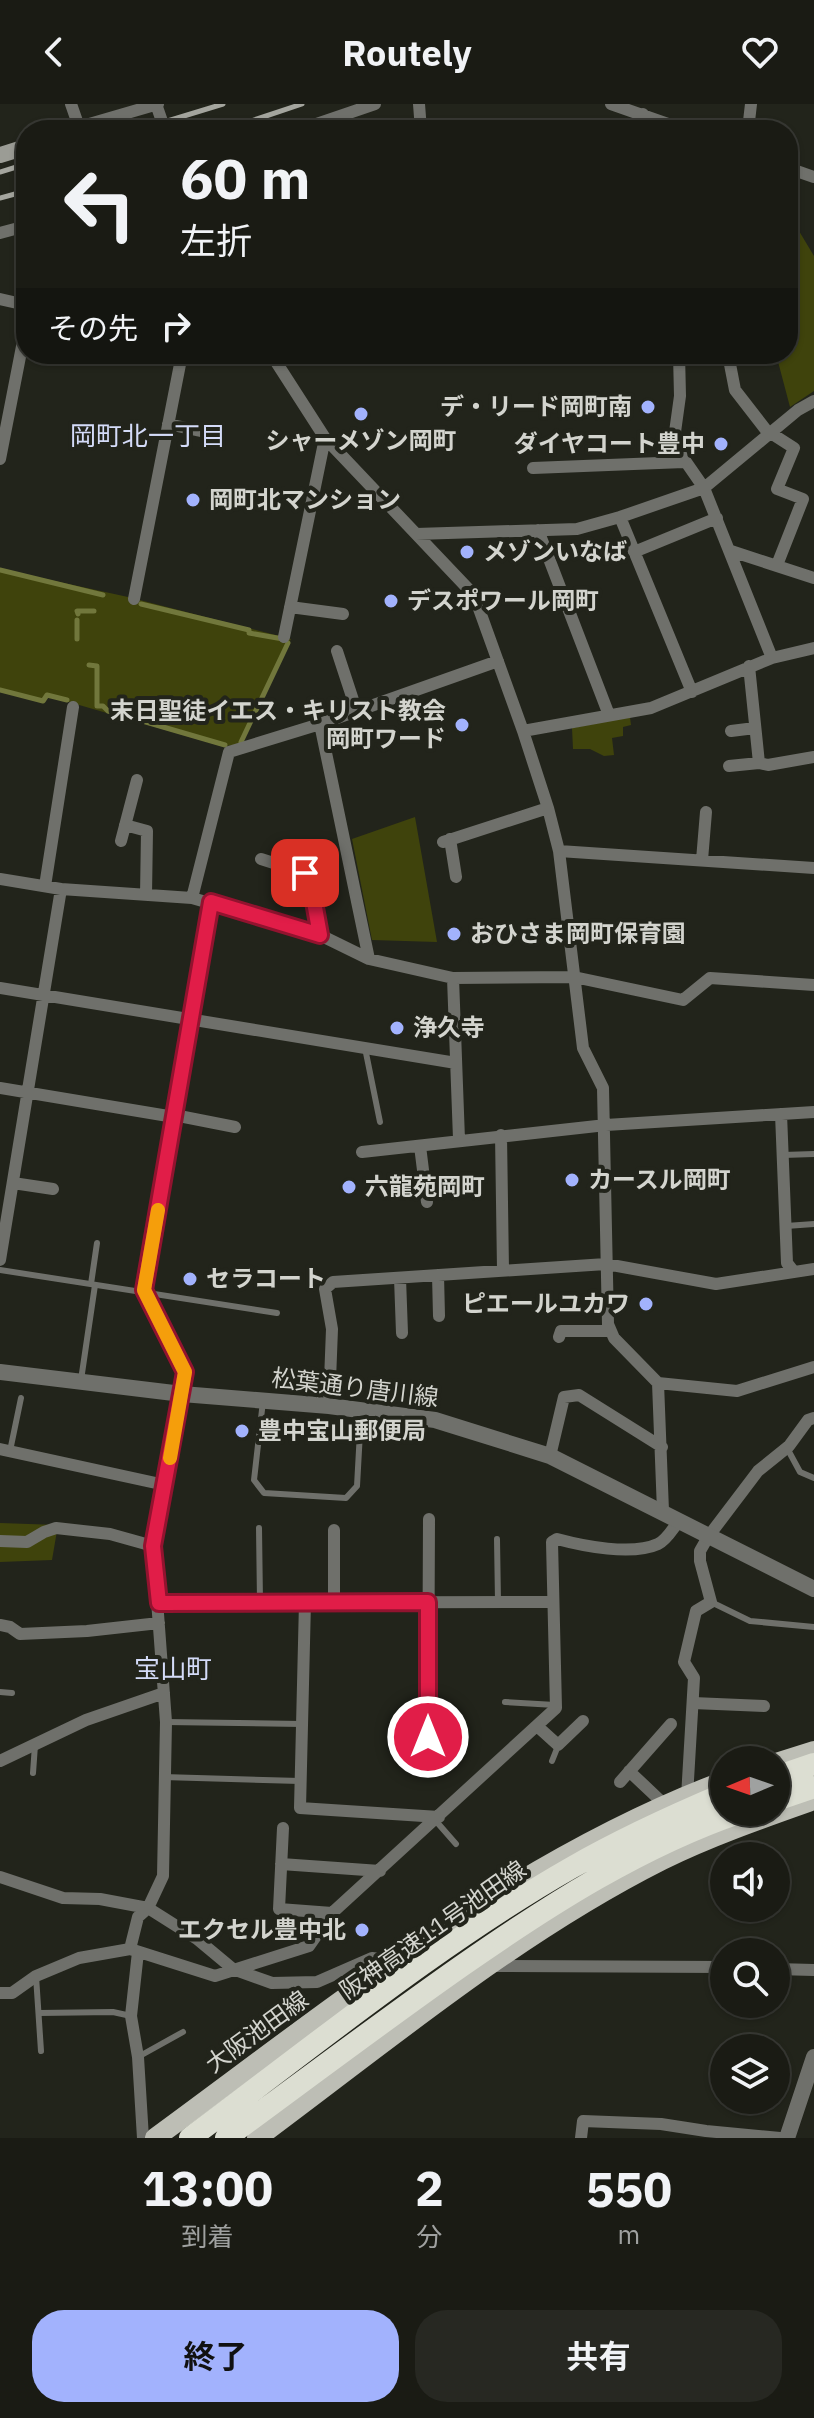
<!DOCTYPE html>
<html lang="ja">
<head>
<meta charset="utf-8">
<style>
	:root { --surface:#1a1b14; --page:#272822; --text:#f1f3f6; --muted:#9fa1a0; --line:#383934; --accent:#a2b2fd }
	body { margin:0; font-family:"IBM Plex Sans","Noto Sans JP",sans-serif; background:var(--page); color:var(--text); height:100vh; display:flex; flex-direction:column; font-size:30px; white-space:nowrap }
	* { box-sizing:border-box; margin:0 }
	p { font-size:26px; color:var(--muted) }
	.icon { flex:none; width:44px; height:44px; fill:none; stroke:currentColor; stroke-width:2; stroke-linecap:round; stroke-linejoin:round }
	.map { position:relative; height:2034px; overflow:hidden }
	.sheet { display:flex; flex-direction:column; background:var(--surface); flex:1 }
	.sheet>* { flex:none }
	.banner { position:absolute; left:16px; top:16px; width:782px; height:244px; border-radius:32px; box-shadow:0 2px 6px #0004,0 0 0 2px var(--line); background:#1a1b14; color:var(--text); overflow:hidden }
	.needle { width:52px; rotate:268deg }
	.buttons { position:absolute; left:710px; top:1642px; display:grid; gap:16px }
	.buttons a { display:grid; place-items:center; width:80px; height:80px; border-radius:50%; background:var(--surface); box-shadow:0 2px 6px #0004,0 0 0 2px var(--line); font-size:40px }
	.pin { position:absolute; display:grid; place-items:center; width:68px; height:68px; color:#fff; margin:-34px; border-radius:16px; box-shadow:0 4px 12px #0006 }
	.me { position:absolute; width:88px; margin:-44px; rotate:0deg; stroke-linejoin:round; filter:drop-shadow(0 0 6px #0008) }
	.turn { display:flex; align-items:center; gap:28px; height:168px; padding:0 32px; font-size:36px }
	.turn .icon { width:104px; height:104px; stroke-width:2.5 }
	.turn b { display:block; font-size:56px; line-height:68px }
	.then { display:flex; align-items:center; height:76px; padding:0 32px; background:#0003; gap:16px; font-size:30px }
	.eta { display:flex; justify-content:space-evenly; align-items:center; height:136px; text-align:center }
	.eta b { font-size:48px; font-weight:700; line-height:56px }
	.cta { display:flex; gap:16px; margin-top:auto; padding:16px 32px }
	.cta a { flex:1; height:92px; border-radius:32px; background:var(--accent); color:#111; font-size:32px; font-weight:700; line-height:92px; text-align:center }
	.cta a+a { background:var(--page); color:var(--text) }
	header { display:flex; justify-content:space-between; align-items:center; height:104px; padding:0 32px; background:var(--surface); font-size:36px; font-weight:700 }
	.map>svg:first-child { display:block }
	.green { fill:#3f430c }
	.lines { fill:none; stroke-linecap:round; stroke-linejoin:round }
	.stream { stroke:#71773c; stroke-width:5 }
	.service { stroke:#6f706b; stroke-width:6 }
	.minor { stroke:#6f706b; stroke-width:12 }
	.tertiary { stroke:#6f706b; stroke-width:16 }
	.secondary { stroke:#9b9c95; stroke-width:16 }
	.primary { stroke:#bdbeb5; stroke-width:20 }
	.motorway { stroke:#dcded2; stroke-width:22 }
	.rail { stroke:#a4a59e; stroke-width:5 }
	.route-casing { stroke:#92132f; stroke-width:20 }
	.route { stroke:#e11d48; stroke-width:14 }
	.slow { stroke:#f59e0b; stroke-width:14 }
	.poi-dot { fill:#a2b2fd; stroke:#22241b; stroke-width:3 }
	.labels { text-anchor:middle; stroke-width:8; stroke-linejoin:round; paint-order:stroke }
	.poi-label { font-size:24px; font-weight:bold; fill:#d3d4ce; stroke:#22241b; text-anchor:start }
	.street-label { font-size:24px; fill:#d3d4ce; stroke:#22241b }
	.neighbourhood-label { font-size:26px; fill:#d4dbf8; stroke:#22241b }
</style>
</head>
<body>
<header><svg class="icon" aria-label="back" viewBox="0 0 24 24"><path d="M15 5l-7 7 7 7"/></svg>Routely<svg class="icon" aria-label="heart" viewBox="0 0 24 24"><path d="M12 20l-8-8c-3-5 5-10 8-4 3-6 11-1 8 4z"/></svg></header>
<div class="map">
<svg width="814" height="2034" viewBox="0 0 814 2034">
	<rect width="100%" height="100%" fill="#22241b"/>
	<path class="green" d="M788,123L799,127L814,152V287L790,303L776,250H788Z
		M0,465L128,493L291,535L239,641L221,642L48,592L45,598L0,588Z
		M630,613L631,621L623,623V632L612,634L614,651L604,652L590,645H573L572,624Z
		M415,713L437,838L372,836L352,735Z
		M0,1419L58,1421L52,1456L0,1458Z"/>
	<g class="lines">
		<path class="stream" d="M0,466L103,491
			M141,500L249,526V529L283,535
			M78,510L77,507H94
			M77,535V516
			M89,561L97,562V602H103L108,607L225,641
			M0,586L43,597L47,591L67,596
			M241,638L288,539"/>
		<path class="service" d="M365,944L380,1018
			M783,1051L814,1050
			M786,1122L814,1120
			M0,1166L277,1209
			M91,1180L97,1139
			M81,1276L95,1181
			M263,1297L254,1376L264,1389L346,1394L357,1382L361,1310
			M787,1344L800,1368L814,1374
			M10,1347L21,1294
			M259,1424L260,1498
			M497,1435L498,1498
			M711,1498L750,1517L814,1523
			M0,1588L12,1589
			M505,1598L555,1601
			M166,1618L302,1620
			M552,1657L558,1642
			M33,1669L35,1641
			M163,1673L300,1677
			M435,1716L456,1740
			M36,1872L41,1947
			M39,1909L113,1908L131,1912
			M138,1953L183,1928"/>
		<path class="minor" d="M71,0L79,23L158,0
			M156,0L165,26
			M419,0L421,26
			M611,0L685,26
			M299,26L375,0
			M637,26L643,10
			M748,26L751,0
			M788,64L814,73
			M0,129L26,122
			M0,195L26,201
			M271,250L325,334L474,491L523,627L548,704L559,747L583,944L603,984L608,1220L614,1234L658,1279L663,1407
			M400,250L494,256L625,250
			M679,250L680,292L675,328L677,345L704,384L772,554
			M728,250L735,286L766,326L794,344L777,385L803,395L777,461
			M168,320L219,331
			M0,355L26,222
			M533,364L684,358
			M620,413L692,588
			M538,426L609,611
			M416,430L577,425L620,413L704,384L798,306L814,297
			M731,447L814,474
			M634,448L717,414
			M134,495L182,250
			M290,503L343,510
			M284,533L325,334
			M337,547L356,605
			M749,562L759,659L768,661L814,653
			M320,620L369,855
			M523,627L651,604L772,554L814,544
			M731,627L755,624
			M729,662L759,659
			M125,721L147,727L146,791
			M450,735L456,773
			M121,737L137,676
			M443,738L548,704
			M559,747L814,764
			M261,755L305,769L312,787L320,831
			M702,756L706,708
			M0,775L61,785L192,794L320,831L369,855L453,874L574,873L683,896L710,874L814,881
			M45,782L73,603
			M192,794L229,648L320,620L498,557
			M453,874L459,1035
			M0,884L456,959
			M0,984L174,1013
			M781,1010L787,1159L794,1168
			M174,1011L235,1023
			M501,1031L503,1166
			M420,1042L427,1098
			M362,1048L606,1021L814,1008
			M13,1079L53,1085
			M0,1156L61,785
			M438,1171L439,1212
			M400,1174L402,1229
			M559,1233L561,1227H610
			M658,1279L737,1287L814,1263
			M329,1302L332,1225L325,1185L333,1178L606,1160L716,1180L814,1165
			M0,1345L165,1381
			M550,1352L564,1293L579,1291L662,1343
			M334,1426V1499
			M0,1437L27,1438L44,1428L56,1424L110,1430L153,1442
			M305,1498L300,1704L439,1713
			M159,1499L553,1498
			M0,1521L10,1523L20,1530L87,1527L159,1519
			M693,1599L764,1602
			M537,1622L558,1641L583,1617
			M428,1633L429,1415
			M0,1657L86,1616L164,1589
			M629,1667L666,1702
			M620,1678L671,1620
			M687,1693L694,1574L684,1558L696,1507L711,1498L700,1457V1447L708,1433L758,1367L789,1342L808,1316L814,1314
			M283,1724L279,1805L332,1809
			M281,1760L380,1767
			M0,1773L63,1794L100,1795L148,1804L197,1835L233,1865L272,1879L317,1878L372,1854L397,1857
			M130,1845L138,1813L148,1804L163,1772L166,1618L153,1442L185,1268L144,1186L211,798
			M138,1848L131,1912L138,1953L143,2034
			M491,1862L724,1863
			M776,1865L814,1866
			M0,1889H12L36,1872L79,1854L130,1845L215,1872L309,1842L332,1809L556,1604L552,1438L557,1435C583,1442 632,1452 658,1440C667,1436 673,1424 679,1417
			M581,2034L583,2017L661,2020L706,2027L780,2034"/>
		<path class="tertiary" d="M0,1268L182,1290L329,1302L435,1316L550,1352L814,1485
			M787,2034L814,1953"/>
		<path class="secondary" d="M72,26L79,23
			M0,51L26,43"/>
		<path class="primary" d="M776,1659L814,1647
			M155,2034C334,1903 514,1756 724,1677
			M257,2034C388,1937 515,1830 662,1756C711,1732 763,1714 814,1696"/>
		<path class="motorway" d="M776,1673L814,1660
			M776,1696L814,1683
			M190,2034C313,1943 438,1840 571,1764C620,1736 672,1712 724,1690
			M226,2034C305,1976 383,1917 463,1861C549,1801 641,1742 741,1708"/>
		<path class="rail" d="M138,26L223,0
			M224,26L302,0
			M0,68L26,60
			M0,94L26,87"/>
	</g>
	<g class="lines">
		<defs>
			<path id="route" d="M305,769L312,787L320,831L211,798L144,1186L185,1268L153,1442L159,1499L428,1498V1633"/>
		</defs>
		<use href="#route" class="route-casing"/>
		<use href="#route" class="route"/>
		<path class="slow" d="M158,1106L144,1186L185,1268L170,1354"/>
	</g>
	<g class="poi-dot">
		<circle cx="648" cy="303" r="8"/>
		<circle cx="361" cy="310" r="8"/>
		<circle cx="721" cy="340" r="8"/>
		<circle cx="193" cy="396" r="8"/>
		<circle cx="467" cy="448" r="8"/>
		<circle cx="391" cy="497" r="8"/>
		<circle cx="462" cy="621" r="8"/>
		<circle cx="454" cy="830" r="8"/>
		<circle cx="397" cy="924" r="8"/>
		<circle cx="572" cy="1076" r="8"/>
		<circle cx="349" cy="1083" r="8"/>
		<circle cx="190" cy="1175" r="8"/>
		<circle cx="646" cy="1200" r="8"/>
		<circle cx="242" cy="1327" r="8"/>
		<circle cx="362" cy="1826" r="8"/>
	</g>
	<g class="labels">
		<g class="poi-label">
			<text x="632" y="311" text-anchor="end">デ・リード岡町南</text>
			<text x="361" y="345" text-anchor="middle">シャーメゾン岡町</text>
			<text x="705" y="348" text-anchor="end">ダイヤコート豊中</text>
			<text x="209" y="404">岡町北マンション</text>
			<text x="483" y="456">メゾンいなば</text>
			<text x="407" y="505">デスポワール岡町</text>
			<text x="446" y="615" text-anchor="end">末日聖徒イエス・キリスト教会<tspan x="446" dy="28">岡町ワード</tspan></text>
			<text x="470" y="838">おひさま岡町保育園</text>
			<text x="413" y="932">浄久寺</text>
			<text x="588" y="1084">カースル岡町</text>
			<text x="365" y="1091">六龍苑岡町</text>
			<text x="206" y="1183">セラコート</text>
			<text x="630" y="1208" text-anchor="end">ピエールユカワ</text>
			<text x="258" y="1335">豊中宝山郵便局</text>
			<text x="346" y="1834" text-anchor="end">エクセル豊中北</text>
		</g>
		<g class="street-label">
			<text transform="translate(355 1284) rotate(7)" y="8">松葉通り唐川線</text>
			<text transform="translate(433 1826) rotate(-35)" y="8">阪神高速11号池田線</text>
			<text transform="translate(257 1928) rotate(-36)" y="8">大阪池田線</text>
		</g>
		<g class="neighbourhood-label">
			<text x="148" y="341">岡町北一丁目</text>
			<text x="173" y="1574">宝山町</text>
		</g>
	</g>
</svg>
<div class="buttons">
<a><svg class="needle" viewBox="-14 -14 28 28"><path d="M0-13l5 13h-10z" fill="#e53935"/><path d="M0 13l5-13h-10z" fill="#9fa1a0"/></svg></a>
<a><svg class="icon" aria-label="sound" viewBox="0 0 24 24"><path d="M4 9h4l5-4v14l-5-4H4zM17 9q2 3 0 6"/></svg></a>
<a><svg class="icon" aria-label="search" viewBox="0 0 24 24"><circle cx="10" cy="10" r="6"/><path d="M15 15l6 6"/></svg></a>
<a><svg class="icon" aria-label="layers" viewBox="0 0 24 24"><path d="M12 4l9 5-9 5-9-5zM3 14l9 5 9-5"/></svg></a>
</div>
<div class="pin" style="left:305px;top:769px;background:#d93025"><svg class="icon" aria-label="arrive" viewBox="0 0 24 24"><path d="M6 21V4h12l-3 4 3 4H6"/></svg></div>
<svg class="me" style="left:428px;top:1633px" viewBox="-20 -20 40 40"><circle r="17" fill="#e11d48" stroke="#fff" stroke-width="3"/><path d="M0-11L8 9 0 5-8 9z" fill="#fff"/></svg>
<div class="banner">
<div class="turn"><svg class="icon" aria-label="left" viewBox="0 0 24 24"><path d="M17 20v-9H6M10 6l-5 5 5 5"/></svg><div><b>60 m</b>左折</div></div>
<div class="then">その先<svg class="icon" aria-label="right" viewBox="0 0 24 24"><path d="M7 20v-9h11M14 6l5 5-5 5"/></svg></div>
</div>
</div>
<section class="sheet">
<div class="eta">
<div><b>13:00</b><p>到着</p></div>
<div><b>2</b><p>分</p></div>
<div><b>550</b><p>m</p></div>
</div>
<div class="cta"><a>終了</a><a>共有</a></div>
</section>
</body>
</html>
